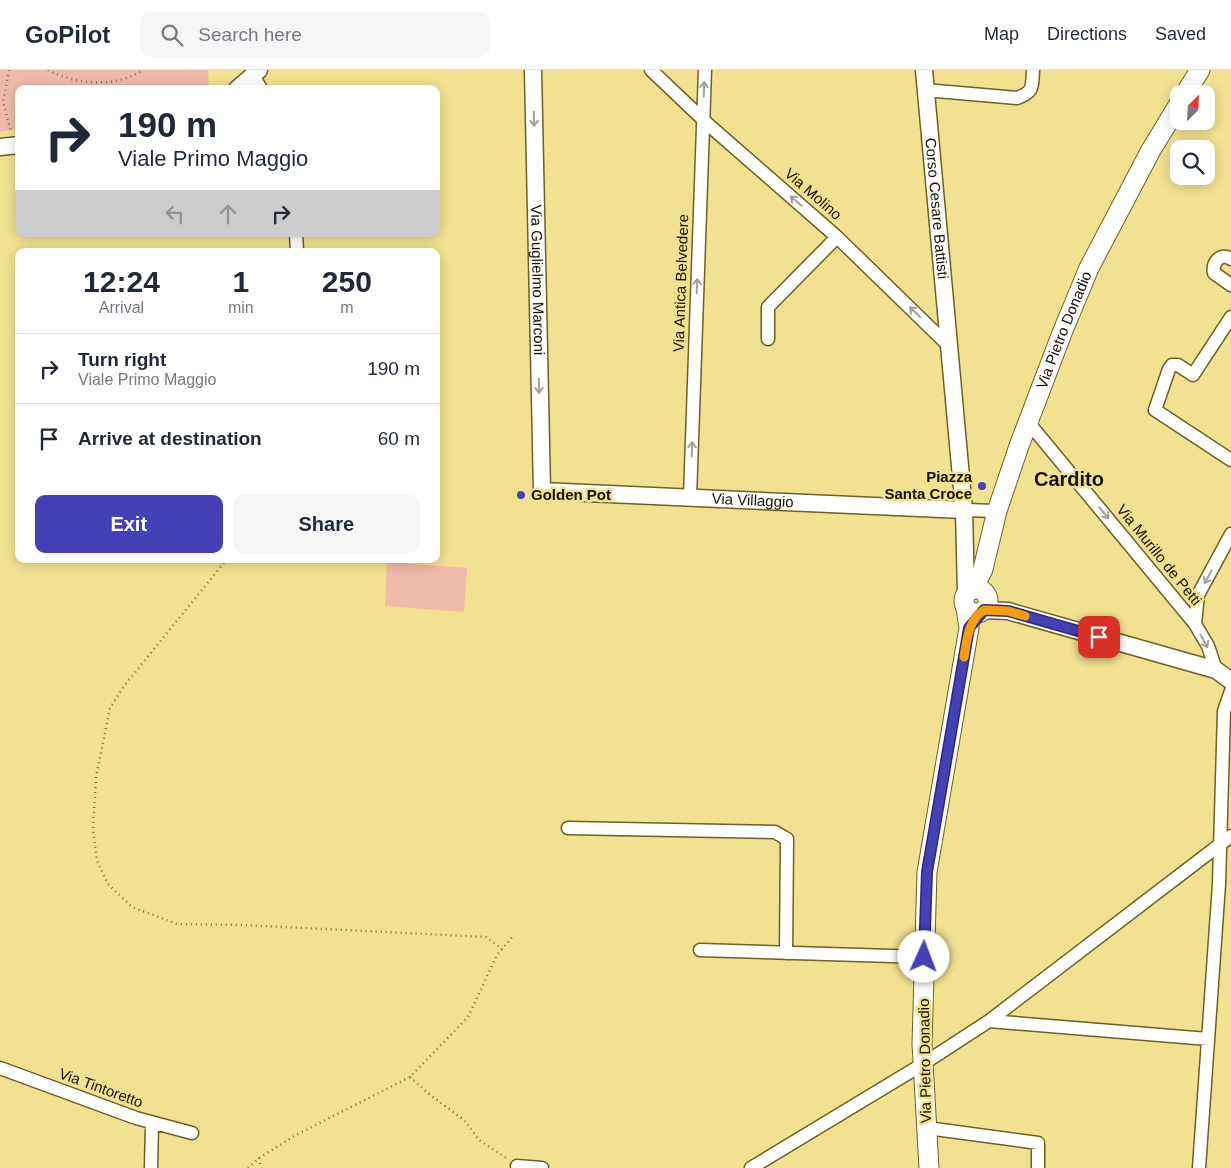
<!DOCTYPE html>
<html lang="en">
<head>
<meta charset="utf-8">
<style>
	:root { --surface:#fff; --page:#f6f6f7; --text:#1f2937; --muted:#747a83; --line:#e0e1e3; --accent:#4540b6 }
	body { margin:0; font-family:Arial,sans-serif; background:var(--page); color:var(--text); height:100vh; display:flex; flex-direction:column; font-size:19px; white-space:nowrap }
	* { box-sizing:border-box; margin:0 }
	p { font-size:16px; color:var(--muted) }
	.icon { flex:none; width:28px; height:28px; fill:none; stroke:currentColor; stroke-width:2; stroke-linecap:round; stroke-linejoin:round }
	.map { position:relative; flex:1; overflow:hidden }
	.details { position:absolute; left:15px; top:178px; width:425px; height:315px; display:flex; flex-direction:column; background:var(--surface); border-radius:10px; box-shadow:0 2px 12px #0003 }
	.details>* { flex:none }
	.top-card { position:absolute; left:15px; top:15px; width:425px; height:152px; border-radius:10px; box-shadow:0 2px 12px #0003; background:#fff; color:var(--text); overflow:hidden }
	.needle { width:32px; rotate:24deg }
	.buttons { position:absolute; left:1170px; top:15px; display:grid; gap:10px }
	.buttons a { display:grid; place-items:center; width:45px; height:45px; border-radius:10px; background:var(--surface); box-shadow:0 2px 12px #0003; font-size:25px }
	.pin { position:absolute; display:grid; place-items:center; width:42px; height:42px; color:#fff; margin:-21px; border-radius:10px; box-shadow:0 2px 8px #0006 }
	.me { position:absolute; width:55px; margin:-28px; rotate:2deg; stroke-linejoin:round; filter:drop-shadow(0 0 4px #0008) }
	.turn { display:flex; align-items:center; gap:18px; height:105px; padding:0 20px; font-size:22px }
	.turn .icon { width:65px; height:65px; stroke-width:2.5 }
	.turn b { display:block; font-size:35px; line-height:42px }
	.lanes { display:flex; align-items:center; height:48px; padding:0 20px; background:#0003; justify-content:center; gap:25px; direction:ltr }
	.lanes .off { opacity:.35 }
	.eta { display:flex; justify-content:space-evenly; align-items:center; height:85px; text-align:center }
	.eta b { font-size:30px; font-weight:700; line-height:35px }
	.action { display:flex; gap:10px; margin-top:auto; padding:10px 20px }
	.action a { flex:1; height:58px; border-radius:10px; background:var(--accent); color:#fff; font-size:20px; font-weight:700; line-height:58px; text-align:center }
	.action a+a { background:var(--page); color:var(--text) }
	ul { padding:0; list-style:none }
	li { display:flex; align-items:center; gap:15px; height:70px; padding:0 20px; border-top:1px solid var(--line) }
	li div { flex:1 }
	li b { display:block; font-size:19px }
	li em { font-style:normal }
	header { display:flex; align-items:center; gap:30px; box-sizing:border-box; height:70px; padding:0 25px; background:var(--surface); border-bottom:1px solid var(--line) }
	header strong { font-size:24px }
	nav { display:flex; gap:28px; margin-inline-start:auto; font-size:18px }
	.search { width:350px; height:45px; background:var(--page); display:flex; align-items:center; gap:12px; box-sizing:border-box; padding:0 18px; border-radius:10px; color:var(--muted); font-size:19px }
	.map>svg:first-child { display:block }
	.green { fill:#efbaa9 }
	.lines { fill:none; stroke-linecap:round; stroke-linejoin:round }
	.minor-casing { stroke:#6d6123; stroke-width:15 }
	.tertiary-casing { stroke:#6d6123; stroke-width:19 }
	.secondary-casing { stroke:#6d6123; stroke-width:21 }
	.path { stroke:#7b7142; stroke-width:2.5; stroke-dasharray:1 4; stroke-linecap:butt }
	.minor { stroke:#fff; stroke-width:12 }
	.tertiary { stroke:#fff; stroke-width:16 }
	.secondary { stroke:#fff; stroke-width:19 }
	.oneway { stroke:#a2a099 }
	.route-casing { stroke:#2d2a76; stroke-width:12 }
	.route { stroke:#4540b6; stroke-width:9 }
	.slow { stroke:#f59e0b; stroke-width:9 }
	.poi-dot { fill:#4540b6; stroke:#f1e190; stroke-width:2 }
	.labels { text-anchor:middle; stroke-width:5; stroke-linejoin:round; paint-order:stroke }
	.street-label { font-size:15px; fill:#161100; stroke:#f1e190 }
	.poi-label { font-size:15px; font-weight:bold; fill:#161100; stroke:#f1e190; text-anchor:end }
	.district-label { font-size:20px; font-weight:bold; fill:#161100; stroke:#f1e190 }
</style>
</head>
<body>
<header>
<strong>GoPilot</strong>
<div class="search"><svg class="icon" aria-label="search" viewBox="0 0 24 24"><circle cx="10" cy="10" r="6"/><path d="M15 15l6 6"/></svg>Search here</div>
<nav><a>Map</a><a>Directions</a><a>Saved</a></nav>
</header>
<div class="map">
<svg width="1231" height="1098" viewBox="0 0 1231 1098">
	<rect width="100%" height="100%" fill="#f1e190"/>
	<path class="green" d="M0,0H208L209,14L196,19H19V58L0,62Z
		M362,489H408V494L467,498L464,542L385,536L387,493L362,491Z"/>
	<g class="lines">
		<defs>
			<path id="minor" d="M651,0L711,57L837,167L949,276
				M253,5L261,19
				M925,20L1017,28C1034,22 1032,17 1033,0
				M296,164L297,181
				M1231,189C1220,182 1212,193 1214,203L1231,215
				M1231,247L1193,305L1178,295H1172L1169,299L1155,340L1231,390
				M768,269V237L837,167
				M1028,352L1195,554L1208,576L1216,600
				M690,427L705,0
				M964,440L997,441
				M1195,554L1198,525L1231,464
				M568,758L775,762L787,769L786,883
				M700,880L925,887
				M989,951L1208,969
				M0,998L136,1048L192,1063
				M927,1058L1038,1073V1098
				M517,1096L542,1098
				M151,1098L152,1053
				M751,1098L923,994L989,951L1231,766
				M1199,1098L1219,814L1224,641L1231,621"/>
			<g id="tertiary">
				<path id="s1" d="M533,0L542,421L964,440"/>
				<path id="s2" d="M924,0L964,440L966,523"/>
				<path d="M237,19L259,0"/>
				<path d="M0,77L19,75"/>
				<path d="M984,540L1008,541L1216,600L1231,611"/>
			</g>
			<g id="secondary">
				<path d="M1185,24L1200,0"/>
				<circle cx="976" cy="531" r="12"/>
				<path id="s3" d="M973,519L983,499L997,441L1019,376L1062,263L1089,198L1151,80L1179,34"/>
				<path d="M929,1098L922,974L927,802L969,558L966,538"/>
			</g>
		</defs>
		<use href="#minor" class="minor-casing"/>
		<use href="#tertiary" class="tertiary-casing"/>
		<use href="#secondary" class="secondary-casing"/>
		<path class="path" d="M9,0L3,32L11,62
			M48,0C76,15 116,18 143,0
			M227,489L124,616L110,638L96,707L93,760L97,791L108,814L132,837L177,854L243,855L486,867L502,879
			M410,1007L428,1023L464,1050L479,1070L508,1089
			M259,1088L261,1098
			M248,1098L259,1088L296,1065L410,1007L468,947L497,885L514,865"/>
		<use href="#minor" class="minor"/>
		<use href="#tertiary" class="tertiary"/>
		<use href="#secondary" class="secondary"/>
	</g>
	<defs><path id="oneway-shaft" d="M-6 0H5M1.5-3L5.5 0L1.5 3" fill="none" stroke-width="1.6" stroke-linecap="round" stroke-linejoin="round" transform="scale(1.25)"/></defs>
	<g class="oneway">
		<use href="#oneway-shaft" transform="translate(704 19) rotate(-88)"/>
		<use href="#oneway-shaft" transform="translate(534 49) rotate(89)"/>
		<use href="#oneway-shaft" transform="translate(796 131) rotate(-140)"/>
		<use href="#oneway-shaft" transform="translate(697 216) rotate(-88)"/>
		<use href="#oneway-shaft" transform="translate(915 242) rotate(-136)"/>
		<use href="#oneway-shaft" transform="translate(539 316) rotate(89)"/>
		<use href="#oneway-shaft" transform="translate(692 379) rotate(-88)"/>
		<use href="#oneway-shaft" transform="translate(1104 443) rotate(50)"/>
		<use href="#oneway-shaft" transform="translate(1208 507) rotate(118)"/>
		<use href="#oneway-shaft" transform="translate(1204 571) rotate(61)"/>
	</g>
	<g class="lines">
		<defs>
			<path id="route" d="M924,887L927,802L969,558L984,540L1008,541L1099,567"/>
		</defs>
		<use href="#route" class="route-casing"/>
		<use href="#route" class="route"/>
		<path class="slow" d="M964,587C967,570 968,550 984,540L1008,541L1025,546"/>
	</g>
	<g class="poi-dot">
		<circle cx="982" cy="416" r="5"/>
		<circle cx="521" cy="425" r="5"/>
	</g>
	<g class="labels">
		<g class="street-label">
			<text transform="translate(813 124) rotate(41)" y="5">Via Molino</text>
			<text dy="5" stroke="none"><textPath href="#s2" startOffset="139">Corso Cesare Battisti</textPath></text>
			<text dy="5" stroke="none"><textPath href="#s1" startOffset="210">Via Guglielmo Marconi</textPath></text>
			<text transform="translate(681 213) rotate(-88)" y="5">Via Antica Belvedere</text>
			<text dy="5" stroke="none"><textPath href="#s3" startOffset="275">Via Pietro Donadio</textPath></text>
			<text dy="5" stroke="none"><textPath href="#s1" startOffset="632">Via Villaggio</textPath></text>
			<text transform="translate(1159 485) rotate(51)" y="5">Via Murillo de Petti</text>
			<text transform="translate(925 991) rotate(-91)" y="5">Via Pietro Donadio</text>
			<text transform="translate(101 1018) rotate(20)" y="5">Via Tintoretto</text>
		</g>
		<g class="poi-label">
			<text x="972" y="412">Piazza<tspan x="972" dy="17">Santa Croce</tspan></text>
			<text x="531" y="430" text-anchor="start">Golden Pot</text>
		</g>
		<g class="district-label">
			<text x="1069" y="416">Cardito</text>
		</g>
	</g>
</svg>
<div class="buttons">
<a><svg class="needle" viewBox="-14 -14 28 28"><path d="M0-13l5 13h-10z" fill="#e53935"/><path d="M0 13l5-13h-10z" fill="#747a83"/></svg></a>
<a><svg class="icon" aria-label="search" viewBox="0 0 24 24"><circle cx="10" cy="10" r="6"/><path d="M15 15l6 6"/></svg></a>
</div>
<div class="pin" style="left:1099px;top:567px;background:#d93025"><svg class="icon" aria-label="arrive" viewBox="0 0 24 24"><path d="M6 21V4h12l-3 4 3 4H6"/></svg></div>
<svg class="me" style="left:924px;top:887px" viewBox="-20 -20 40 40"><circle r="19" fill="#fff"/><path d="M0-13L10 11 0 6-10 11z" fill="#4540b6"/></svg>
<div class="top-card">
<div class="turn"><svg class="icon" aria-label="right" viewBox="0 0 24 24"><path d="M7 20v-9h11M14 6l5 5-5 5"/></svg><div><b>190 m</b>Viale Primo Maggio</div></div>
<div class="lanes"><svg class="icon off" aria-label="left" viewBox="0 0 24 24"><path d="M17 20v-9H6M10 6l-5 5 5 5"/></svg><svg class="icon off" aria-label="ahead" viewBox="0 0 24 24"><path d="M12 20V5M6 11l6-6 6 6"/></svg><svg class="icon" aria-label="right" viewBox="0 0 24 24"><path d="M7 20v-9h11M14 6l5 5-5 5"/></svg></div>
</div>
<section class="details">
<div class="eta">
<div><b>12:24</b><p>Arrival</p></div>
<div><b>1</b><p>min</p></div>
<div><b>250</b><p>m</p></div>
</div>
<ul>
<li><svg class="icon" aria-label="right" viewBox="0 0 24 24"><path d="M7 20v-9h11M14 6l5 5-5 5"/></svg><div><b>Turn right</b><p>Viale Primo Maggio</p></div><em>190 m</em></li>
<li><svg class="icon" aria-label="arrive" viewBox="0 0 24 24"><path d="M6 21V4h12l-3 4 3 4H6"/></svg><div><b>Arrive at destination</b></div><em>60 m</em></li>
</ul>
<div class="action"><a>Exit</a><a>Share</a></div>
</section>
</div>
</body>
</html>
